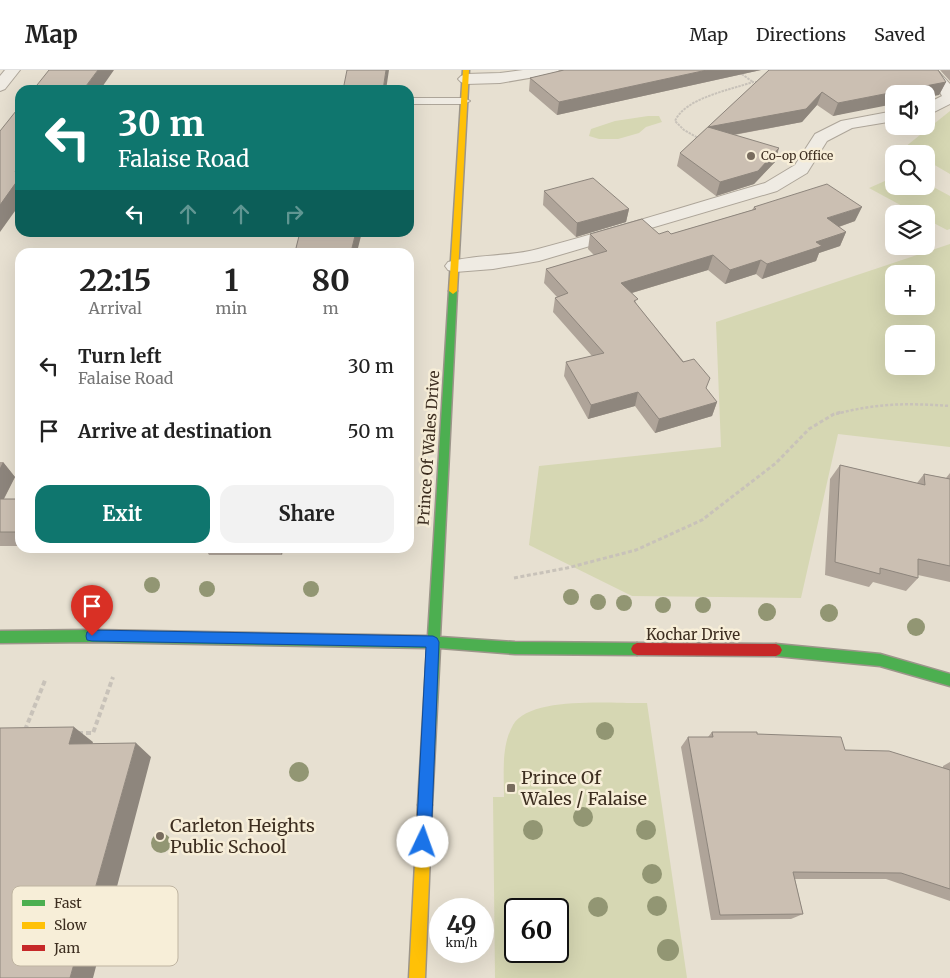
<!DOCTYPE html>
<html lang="en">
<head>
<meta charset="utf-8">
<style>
	:root { --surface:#fff; --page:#f2f2f2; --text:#222; --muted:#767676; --line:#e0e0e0; --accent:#0f766e }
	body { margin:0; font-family:Merriweather,serif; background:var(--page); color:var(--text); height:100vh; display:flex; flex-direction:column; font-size:19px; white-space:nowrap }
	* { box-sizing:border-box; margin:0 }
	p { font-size:16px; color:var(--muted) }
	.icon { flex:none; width:28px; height:28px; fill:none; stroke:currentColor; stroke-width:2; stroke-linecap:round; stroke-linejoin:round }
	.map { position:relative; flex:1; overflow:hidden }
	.panel { position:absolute; left:15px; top:178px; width:399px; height:305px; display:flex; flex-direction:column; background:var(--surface); border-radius:15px; box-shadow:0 5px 20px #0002 }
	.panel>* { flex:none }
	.top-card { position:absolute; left:15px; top:15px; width:399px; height:152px; border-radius:15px; box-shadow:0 5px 20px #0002; background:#0f766e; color:#fff; overflow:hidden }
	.tools { position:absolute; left:885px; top:15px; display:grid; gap:10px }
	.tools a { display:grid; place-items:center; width:50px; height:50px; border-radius:10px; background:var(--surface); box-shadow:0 5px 20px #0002; font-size:25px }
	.speed { position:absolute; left:429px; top:828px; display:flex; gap:10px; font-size:25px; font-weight:700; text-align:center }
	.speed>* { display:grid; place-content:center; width:65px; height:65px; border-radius:50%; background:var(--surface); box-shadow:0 5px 20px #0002; line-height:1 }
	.speed small { font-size:12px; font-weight:400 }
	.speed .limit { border:2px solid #111; border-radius:8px; background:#fff; color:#111 }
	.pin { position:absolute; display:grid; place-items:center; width:42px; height:42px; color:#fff; margin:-51px -21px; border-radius:50% 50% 50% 0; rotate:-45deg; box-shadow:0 0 5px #0007 }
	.pin .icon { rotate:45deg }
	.me { position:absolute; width:55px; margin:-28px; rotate:3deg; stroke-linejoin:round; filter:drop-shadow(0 0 4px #0008) }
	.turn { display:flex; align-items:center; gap:18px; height:105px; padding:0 20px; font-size:22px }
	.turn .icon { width:65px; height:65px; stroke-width:2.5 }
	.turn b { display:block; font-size:35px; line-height:42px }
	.lanes { display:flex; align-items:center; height:48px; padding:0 20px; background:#0003; justify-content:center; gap:25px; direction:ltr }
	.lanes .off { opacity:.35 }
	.eta { display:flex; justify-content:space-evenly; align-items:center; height:85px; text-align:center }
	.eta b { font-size:30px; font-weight:700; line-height:35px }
	.cta { display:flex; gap:10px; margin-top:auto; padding:10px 20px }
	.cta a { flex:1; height:58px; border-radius:15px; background:var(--accent); color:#fff; font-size:20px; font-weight:700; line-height:58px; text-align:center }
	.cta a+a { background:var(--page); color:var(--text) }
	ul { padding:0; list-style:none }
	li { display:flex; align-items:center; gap:15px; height:65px; padding:0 20px }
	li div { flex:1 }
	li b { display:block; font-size:19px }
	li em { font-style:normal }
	header { display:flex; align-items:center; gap:30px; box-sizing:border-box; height:70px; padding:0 25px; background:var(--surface); border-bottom:1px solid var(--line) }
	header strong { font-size:24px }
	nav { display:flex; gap:28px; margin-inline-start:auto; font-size:18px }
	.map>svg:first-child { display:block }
	.green { fill:#d6d7b3; fill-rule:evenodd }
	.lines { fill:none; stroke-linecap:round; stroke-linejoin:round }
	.lane-casing { stroke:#ada599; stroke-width:2 }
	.street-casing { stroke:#ada599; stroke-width:2 }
	.fast-casing { stroke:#9c958a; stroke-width:3 }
	.slow-casing { stroke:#9c958a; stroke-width:3 }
	.jam-casing { stroke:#9c958a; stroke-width:3 }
	.path-far3 { stroke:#c8c2b9; stroke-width:2; stroke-dasharray:2.5 1; stroke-linecap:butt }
	.path-far2 { stroke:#c8c2b9; stroke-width:2.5; stroke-dasharray:3 2; stroke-linecap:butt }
	.path-far1 { stroke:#c8c2b9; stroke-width:3; stroke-dasharray:4 2.5; stroke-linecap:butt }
	.path { stroke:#c8c2b9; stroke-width:4; stroke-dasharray:5 3; stroke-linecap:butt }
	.lane { fill:#efebe3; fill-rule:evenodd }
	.street { fill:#efebe3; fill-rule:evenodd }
	.fast { fill:#4caf50; fill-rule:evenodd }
	.slow { fill:#ffc107; fill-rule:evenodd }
	.jam { fill:#c62828; fill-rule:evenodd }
	.tree { fill:#929673 }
	.wall { fill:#afa499 }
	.shaded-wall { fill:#8e867d }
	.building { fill:#cbbfb2; stroke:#8e867d }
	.route { fill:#1a73e8; stroke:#114b97 }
	.poi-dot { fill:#786c5e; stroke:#f7eed8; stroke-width:2 }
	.labels { text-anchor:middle; stroke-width:5; stroke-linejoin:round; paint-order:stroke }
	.far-poi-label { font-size:12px; fill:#3d2e20; stroke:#f7eed8; text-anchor:start }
	.street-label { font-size:15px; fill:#3d2e20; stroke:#f7eed8 }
	.near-poi-label { font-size:18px; fill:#3d2e20; stroke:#f7eed8; text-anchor:start }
	.key { fill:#f7eed8; stroke:#bfb4a1; stroke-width:1 }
	.key-label { font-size:14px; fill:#3d2e20 }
</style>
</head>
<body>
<header>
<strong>Map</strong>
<nav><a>Map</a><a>Directions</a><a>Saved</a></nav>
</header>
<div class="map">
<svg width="950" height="908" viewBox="0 0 950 908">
	<rect width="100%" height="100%" fill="#e7e0d1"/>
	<path class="green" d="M950,41V104L926,90V84H916L905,77Z
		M648,46H659L662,52L646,57L639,63L618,69H599L589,66L591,59L615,51Z
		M894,107V116H926V113L950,126V159L947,160L926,149V144H917L869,118Z
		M950,174V377L838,364L801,528L632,526L529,475L539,396L721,377L716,252ZM894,204H926V236H894ZM894,264H926V296H894Z
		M647,633L687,908H495L493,727H504C504,704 501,676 513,655C530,625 616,634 647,633ZM515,839H558V881H515Z"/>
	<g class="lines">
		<defs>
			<path id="lane" d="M409,28H464L470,31L464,34H409Z"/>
			<path id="street" d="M5,0H20L5,19L0,21V6Z
				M523,0H559L557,3L552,4L500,13L466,14L461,12L458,9L461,6L466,4L500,3Z
				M921,0H937L950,14V34L926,46V34L942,26L935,13Z
				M894,41V51L852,58L827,71L807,103L777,121L539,191L493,199L455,202L448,200L445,196L448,192C477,184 509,187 538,179C614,159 689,135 765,113L795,95L815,64L841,51Z"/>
			<path id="fast" d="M453,218L457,221L440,567L515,572L637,573L641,575L643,579L641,583L637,585L515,584L440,578L432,735L430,740L425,742L420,740L418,735L427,578L92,572L0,573V561L92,560L428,566L449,221Z
				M776,574L880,584L950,604V616L880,596L776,586L772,584L770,580L772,576Z"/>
			<path id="slow" d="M463,0H469L457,221L453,224L449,221Z
				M425,728L430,730L432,735L425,908H409L418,735L420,730Z"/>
			<path id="jam" d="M637,573L776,574L780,576L782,580L780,584L776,586L637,585L633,583L631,579L633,575Z"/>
		</defs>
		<use href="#lane" class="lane-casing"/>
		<use href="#street" class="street-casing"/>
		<use href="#fast" class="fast-casing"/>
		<use href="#slow" class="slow-casing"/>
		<use href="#jam" class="jam-casing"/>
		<path class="path-far3" d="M736,0L753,12
			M700,69L684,60L675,51C685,28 730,20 753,12H760"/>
		<path class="path-far2" d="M836,344C877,333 908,333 950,336"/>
		<path class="path-far1" d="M514,508L567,498L636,480L702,450L776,393L809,359L834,344L841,342"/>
		<path class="path" d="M25,660L46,608
			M78,663H93L113,607"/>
		<use href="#lane" class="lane"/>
		<use href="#street" class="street"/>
		<use href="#fast" class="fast"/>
		<use href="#slow" class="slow"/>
		<use href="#jam" class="jam"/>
	</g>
	<g class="tree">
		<circle cx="152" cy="515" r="8"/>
		<circle cx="207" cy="519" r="8"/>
		<circle cx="311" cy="519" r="8"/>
		<circle cx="571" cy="527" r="8"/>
		<circle cx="598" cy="532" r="8"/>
		<circle cx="624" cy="533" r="8"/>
		<circle cx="663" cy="535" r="8"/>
		<circle cx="703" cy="535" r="8"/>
		<circle cx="767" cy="542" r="9"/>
		<circle cx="829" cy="543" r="9"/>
		<circle cx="916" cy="557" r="9"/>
		<circle cx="605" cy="661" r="9"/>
		<circle cx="299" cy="702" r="10"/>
		<circle cx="583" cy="747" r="10"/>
		<circle cx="533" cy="760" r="10"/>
		<circle cx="646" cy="760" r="10"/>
		<circle cx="161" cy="773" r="10"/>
		<circle cx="652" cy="804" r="10"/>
		<circle cx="657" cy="836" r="10"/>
		<circle cx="598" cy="837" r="10"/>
		<circle cx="668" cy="880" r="11"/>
	</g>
	<path class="wall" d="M560,0H761L557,45L529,21L530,8L560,1Z
		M769,0L946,12L939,25L926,27V24L833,46L817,35L802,52L734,65L775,92L754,114L716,126L677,96L680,83Z
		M940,0H950V11Z
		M544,121L629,139L626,152L576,167L543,135Z
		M754,137L855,151L839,157L846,162L840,176L819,183L816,191L762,209L756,204L725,214L708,200L632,223L637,235L717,332L712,346L655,363L635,336L588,349L564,306L566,292L592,286L553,242L555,228L557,227L544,213L546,199L594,185L588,179L590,164H671L752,140Z
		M0,392H3L15,407L4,429H20V476H0Z
		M840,395L917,413L924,404L946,408L950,403V512L918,505V508L906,521L873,512L869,517L825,505L830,409Z
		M205,478H313H283L282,485H209Z
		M712,662L757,664L943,698V696L950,692V831L886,809H795L803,844L791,849L711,850L681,677L688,667H708Z"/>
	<path class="shaded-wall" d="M98,0H114L100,20H83Z
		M386,0H389L386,20H383Z
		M707,0H761L557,45L559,32Z
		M946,12L939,25L926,27V24H894V34L833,46L838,33Z
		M822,22L817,35L802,52L705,70L708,57Z
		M779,78L775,92L754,114L716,126L720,112Z
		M20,94V134L0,162V135L15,102Z
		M862,137L855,151L821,163L827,148Z
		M629,139L626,152L576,167L577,153Z
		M356,162H362L357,182H351Z
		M846,162L840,176L819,183L816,191L762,209L767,194L816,172Z
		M713,185L708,200L618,227L621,213Z
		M761,190L756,204L725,214L730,200Z
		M638,322L635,336L588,349L591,335Z
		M717,332L712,346L655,363L659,349Z
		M3,392L15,407L0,436V398Z
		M279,478H283L282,485Z
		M74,657L93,672L88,688L69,674Z
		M136,673L151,687L93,908H70Z"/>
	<path class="building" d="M49,0H98L83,20H33Z
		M347,0H386L383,20H343Z
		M564,0H707L559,32L530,8Z
		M769,0H938L946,12L838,33L822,22L806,39L708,57L779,78L758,101L720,112L680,83Z
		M20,36V94L15,102H20V107L0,135V61Z
		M593,108L629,139L577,153L544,121Z
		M827,114L862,137L827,148L846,162L816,172L822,176L767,194L761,190L730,200L713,185L621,213L638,229L634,231L683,292L694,289L710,308L706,318L717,332L659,349L638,322L591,335L566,292L604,283L555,228L568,223L546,199L607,181L590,164L642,149L659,164L668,161L671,164L756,139L754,137Z
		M300,162H356L351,182H295Z
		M840,395L925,415L924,404L950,409V496L918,489V508L880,498V504L835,492Z
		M0,429H20V462H0Z
		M74,657L69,674L136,673L70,908H0V658Z
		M712,662H757V664L841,667L845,680L889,681L950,700V819L901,803L793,802L803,844L720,845L688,667H713Z"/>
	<path class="route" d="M92,560L433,566L437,568L439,572L431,772L429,777L423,779L418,777L416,772L426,577L92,571L87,570L86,566L87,562Z"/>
	<g class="poi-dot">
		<circle cx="751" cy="86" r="5"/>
		<rect x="506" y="713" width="10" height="10" rx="2.5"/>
		<circle cx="160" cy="766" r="5"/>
	</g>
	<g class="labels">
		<g class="far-poi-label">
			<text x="761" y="90">Co-op Office</text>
		</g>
		<g class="street-label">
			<text transform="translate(429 378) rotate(-86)" y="5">Prince Of Wales Drive</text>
			<text x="693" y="570">Kochar Drive</text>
		</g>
		<g class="near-poi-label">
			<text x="521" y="714">Prince Of<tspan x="521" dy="21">Wales / Falaise</tspan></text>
			<text x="170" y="762">Carleton Heights<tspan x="170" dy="21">Public School</tspan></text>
		</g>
	</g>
	<rect x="12" y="816" width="166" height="80" rx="8" class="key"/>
	<rect x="22" y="830" width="23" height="6" fill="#4caf50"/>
	<rect x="22" y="852" width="23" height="7" fill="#ffc107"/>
	<rect x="22" y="875" width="23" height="6" fill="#c62828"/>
	<g class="key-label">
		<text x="54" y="838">Fast</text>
		<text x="54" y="860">Slow</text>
		<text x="54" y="883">Jam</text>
	</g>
</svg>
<div class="tools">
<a><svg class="icon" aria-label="sound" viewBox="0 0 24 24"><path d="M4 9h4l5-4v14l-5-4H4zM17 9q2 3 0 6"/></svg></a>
<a><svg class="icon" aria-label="search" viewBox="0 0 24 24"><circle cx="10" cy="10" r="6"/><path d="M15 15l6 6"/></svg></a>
<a><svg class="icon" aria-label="layers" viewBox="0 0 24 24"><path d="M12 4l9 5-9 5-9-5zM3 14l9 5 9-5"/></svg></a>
<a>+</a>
<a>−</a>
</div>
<div class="speed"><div>49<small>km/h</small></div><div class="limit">60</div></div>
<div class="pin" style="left:92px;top:566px;background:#d93025"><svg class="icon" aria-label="arrive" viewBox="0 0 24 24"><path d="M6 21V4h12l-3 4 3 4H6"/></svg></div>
<svg class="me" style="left:423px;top:772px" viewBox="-20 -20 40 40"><circle r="19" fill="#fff"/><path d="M0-13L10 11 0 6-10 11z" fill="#1a73e8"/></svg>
<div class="top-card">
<div class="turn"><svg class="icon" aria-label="left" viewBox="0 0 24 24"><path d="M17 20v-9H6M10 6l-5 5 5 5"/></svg><div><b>30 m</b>Falaise Road</div></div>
<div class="lanes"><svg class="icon" aria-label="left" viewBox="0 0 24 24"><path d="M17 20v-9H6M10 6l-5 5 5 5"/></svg><svg class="icon off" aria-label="ahead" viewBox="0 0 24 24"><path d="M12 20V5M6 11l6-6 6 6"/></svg><svg class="icon off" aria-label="ahead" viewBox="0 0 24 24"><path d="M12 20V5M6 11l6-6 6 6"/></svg><svg class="icon off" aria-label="right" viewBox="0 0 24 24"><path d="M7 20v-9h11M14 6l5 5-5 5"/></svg></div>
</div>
<section class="panel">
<div class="eta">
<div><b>22:15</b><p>Arrival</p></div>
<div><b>1</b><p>min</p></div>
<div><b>80</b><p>m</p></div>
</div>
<ul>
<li><svg class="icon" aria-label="left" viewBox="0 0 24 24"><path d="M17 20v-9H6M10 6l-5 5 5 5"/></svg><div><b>Turn left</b><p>Falaise Road</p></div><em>30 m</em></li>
<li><svg class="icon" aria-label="arrive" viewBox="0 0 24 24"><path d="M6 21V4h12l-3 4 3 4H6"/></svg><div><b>Arrive at destination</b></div><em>50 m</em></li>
</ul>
<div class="cta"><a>Exit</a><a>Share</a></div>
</section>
</div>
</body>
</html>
